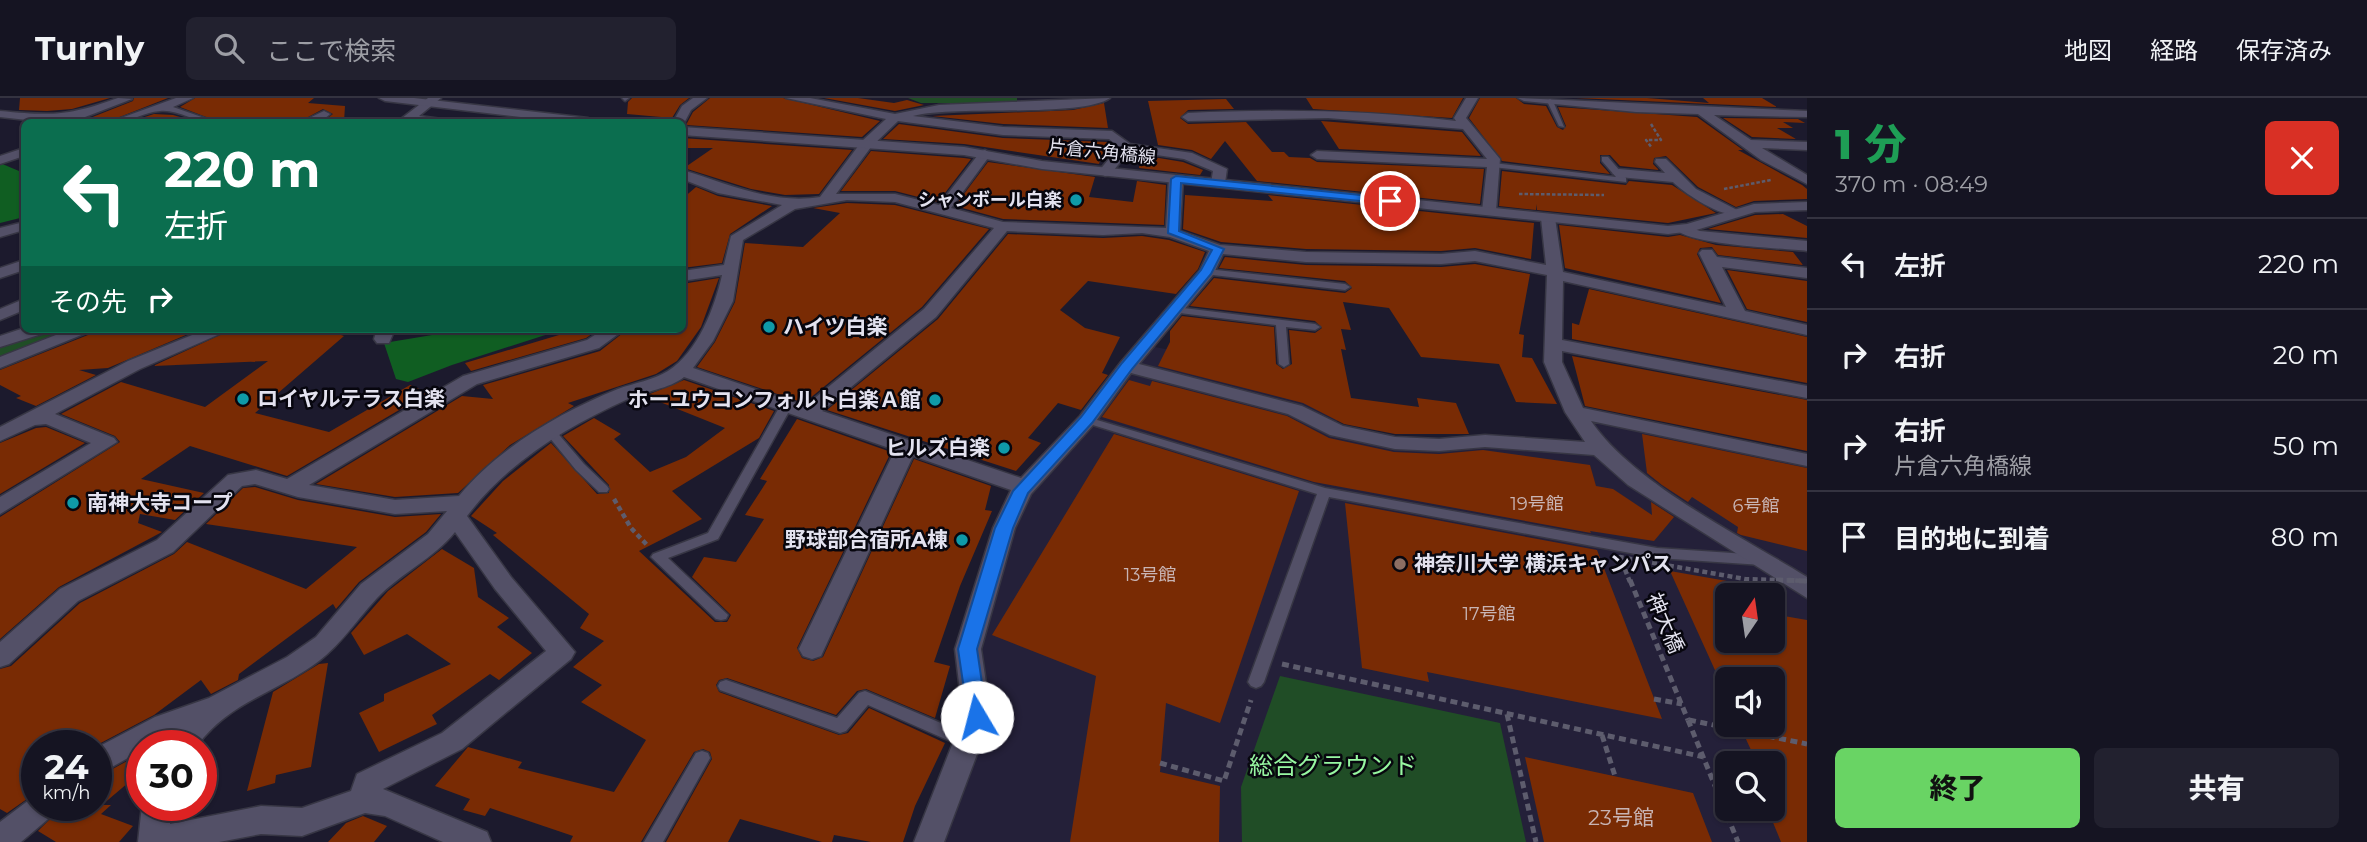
<!DOCTYPE html>
<html lang="ja">
<head>
<meta charset="utf-8">
<style>
	:root { --surface:#151422; --page:#22212f; --text:#f1f3f6; --muted:#9d9ea5; --line:#343340; --accent:#69d464 }
	body { margin:0; font-family:Montserrat,"Noto Sans JP",sans-serif; background:var(--page); color:var(--text); height:100vh; display:flex; flex-direction:column; font-size:26px; white-space:nowrap }
	* { box-sizing:border-box; margin:0 }
	p { font-size:23px; color:var(--muted) }
	.icon { flex:none; width:38px; height:38px; fill:none; stroke:currentColor; stroke-width:2; stroke-linecap:round; stroke-linejoin:round }
	.map { position:relative; flex:1; overflow:hidden }
	.side { display:flex; flex-direction:column; background:var(--surface); width:560px }
	.side>* { flex:none }
	.top-card { position:absolute; left:21px; top:21px; width:665px; height:214px; border-radius:10px; box-shadow:0 2px 5px #0004,0 0 0 2px var(--line); background:#0b6e4f; color:#fff; overflow:hidden }
	.needle { width:46px; rotate:13deg }
	.buttons { position:absolute; left:1715px; top:485px; display:grid; gap:14px }
	.buttons a { display:grid; place-items:center; width:70px; height:70px; border-radius:10px; background:var(--surface); box-shadow:0 2px 5px #0004,0 0 0 2px var(--line); font-size:35px }
	.speed { position:absolute; left:21px; top:632px; display:flex; gap:14px; font-size:35px; font-weight:700; text-align:center }
	.speed>* { display:grid; place-content:center; width:91px; height:91px; border-radius:50%; background:var(--surface); box-shadow:0 2px 5px #0004,0 0 0 2px var(--line); line-height:1 }
	.speed small { font-size:18px; font-weight:400 }
	.speed .limit { border:10px solid #d22; background:#fff; color:#111 }
	.pin { position:absolute; display:grid; place-items:center; width:60px; height:60px; color:#fff; margin:-30px; border:4px solid #fff; border-radius:50%; box-shadow:0 2px 7px #0007 }
	.me { position:absolute; width:77px; margin:-38px; rotate:352deg; stroke-linejoin:round; filter:drop-shadow(0 0 5px #0008) }
	.turn { display:flex; align-items:center; gap:24px; height:147px; padding:0 28px; font-size:32px }
	.turn .icon { width:91px; height:91px; stroke-width:2.5 }
	.turn b { display:block; font-size:49px; line-height:60px }
	.then { display:flex; align-items:center; height:66px; padding:0 28px; background:#0003; gap:14px; font-size:26px }
	.round { display:grid; place-items:center; flex:none; width:74px; height:74px; border-radius:10px; background:var(--page) }
	.summary { display:flex; align-items:center; justify-content:space-between; height:119px; padding:0 28px }
	h1 { font-size:42px; font-weight:800; line-height:52px; color:#1e9e55 }
	.button { display:flex; gap:14px; margin-top:auto; padding:14px 28px }
	.button a { flex:1; height:80px; border-radius:10px; background:var(--accent); color:#111; font-size:28px; font-weight:800; line-height:80px; text-align:center }
	.button a+a { background:var(--page); color:var(--text) }
	ul { padding:0; list-style:none }
	li { display:flex; align-items:center; gap:21px; height:91px; padding:0 28px; border-top:2px solid var(--line) }
	li div { flex:1 }
	li b { display:block; font-size:26px }
	li em { font-style:normal }
	header { display:flex; align-items:center; gap:42px; box-sizing:border-box; height:98px; padding:0 35px; background:var(--surface); border-bottom:2px solid var(--line) }
	header strong { font-size:33px }
	nav { display:flex; gap:38px; margin-inline-start:auto; font-size:24px }
	.search { width:490px; height:63px; background:var(--page); display:flex; align-items:center; gap:18px; box-sizing:border-box; padding:0 24px; border-radius:10px; color:var(--muted); font-size:26px }
	main { display:flex; flex:1; min-height:0 }
	.map>svg:first-child { display:block }
	.built { fill:#242039; fill-rule:evenodd }
	.green { fill:#204d26 }
	.forest { fill:#105e22 }
	.building { fill:#792b04 }
	.lines { fill:none; stroke-linecap:round; stroke-linejoin:round }
	.lane-casing { stroke:#373644; stroke-width:3 }
	.street-casing { stroke:#373644; stroke-width:3 }
	.secondary-casing { stroke:#373644; stroke-width:3 }
	.path-far2 { stroke:#5d5c6d; stroke-width:2.5; stroke-dasharray:3.5 2; stroke-linecap:butt }
	.path-far1 { stroke:#5d5c6d; stroke-width:4.5; stroke-dasharray:5 3.5; stroke-linecap:butt }
	.path { stroke:#5d5c6d; stroke-width:5; stroke-dasharray:7 4.5; stroke-linecap:butt }
	.lane { fill:#535067; fill-rule:evenodd }
	.street { fill:#535067; fill-rule:evenodd }
	.secondary { fill:#535067; fill-rule:evenodd }
	.path-bridge-far1 { stroke:#5d5c6d; stroke-width:4.5; stroke-dasharray:5 3.5; stroke-linecap:butt }
	.path-bridge { stroke:#5d5c6d; stroke-width:5; stroke-dasharray:7 4.5; stroke-linecap:butt }
	.route { fill:#1a73e8; stroke:#114b97; stroke-width:2 }
	.culture-dot { fill:#0f9aa8; stroke:#07060e; stroke-width:2.5 }
	.education-dot { fill:#8d6e63; stroke:#07060e; stroke-width:2.5 }
	.labels { text-anchor:middle; stroke-width:5; stroke-linejoin:round; paint-order:stroke }
	.far-street-label { font-size:18px; fill:#e3e2ef; stroke:#07060e }
	.far-poi-label { font-size:18px; font-weight:bold; fill:#e3e2ef; stroke:#07060e; text-anchor:end }
	.number-label { font-size:18px; fill:#c8b4b4 }
	.poi-label { font-size:21px; font-weight:bold; fill:#e3e2ef; stroke:#07060e; text-anchor:start }
	.street-label { font-size:21px; fill:#e3e2ef; stroke:#07060e }
	.near-number-label { font-size:21px; fill:#c8b4b4 }
	.near-park-label { font-size:24px; fill:#97f7a1; stroke:#07060e }
</style>
</head>
<body>
<header>
<strong>Turnly</strong>
<div class="search"><svg class="icon" aria-label="search" viewBox="0 0 24 24"><circle cx="10" cy="10" r="6"/><path d="M15 15l6 6"/></svg>ここで検索</div>
<nav><a>地図</a><a>経路</a><a>保存済み</a></nav>
</header>
<main>
<div class="map">
<svg width="1807" height="744" viewBox="0 0 1807 744">
	<rect width="100%" height="100%" fill="#1c1a2d"/>
	<path class="built" d="M1145,247L1337,285V333L1395,345L1599,351L1575,314L1807,362V744H928L977,619L968,551L1024,389ZM1727,497H1773V542H1727ZM1727,581H1773V626H1727ZM1727,665H1773V710H1727Z"/>
	<path class="green" d="M908,0H1017V5H921Z
		M56,231H74L0,259V250Z
		M1280,578L1500,625L1526,744H1242L1241,689Z"/>
	<path class="forest" d="M0,65L19,73L24,72V119L0,125Z
		M468,231H564L452,267L408,284L396,281L384,245Z"/>
	<path class="building" d="M20,0H110L72,11L47,13L19,12Z
		M134,0H168L107,24H93L90,20L133,3Z
		M195,0H314L308,5L345,8L344,24H322L333,16L323,11L299,24H219L180,9Z
		M632,0H689L680,7L672,20L627,16L628,4Z
		M710,0H783L880,23L862,39L686,27L693,14Z
		M824,0H858L894,5L907,2L924,7L895,13Z
		M1306,0H1463L1452,20L1313,11Z
		M1480,0H1516L1524,6L1546,8L1557,29L1563,32L1566,28L1558,9L1697,19L1743,52H1738L1802,87L1807,91V101L1754,103L1736,109L1698,89L1666,58L1654,60L1653,66L1659,72L1620,68L1610,57H1600V65L1610,76L1502,63L1469,20Z
		M1576,0H1647L1709,5L1703,0H1762L1777,9Z
		M1226,1L1234,11L1188,12L1180,20L1188,26L1246,24L1272,54H1284L1289,59L1310,60L1317,64L1484,71L1480,106L1257,83L1225,43L1211,61L1192,52L1158,47L1148,3Z
		M1104,5L1108,30L1003,26L932,18L1073,12Z
		M154,16L173,17L198,24H129Z
		M1723,20L1798,21L1805,25L1783,24L1793,30H1777L1796,41L1752,39Z
		M1321,23L1462,34L1481,58L1339,51Z
		M899,26L1003,40L1108,44L1112,54L1107,60L1101,59L1099,66L964,46L883,41Z
		M682,40L852,52L819,96L785,97L751,91L684,70L713,50H682Z
		M871,53L964,60L971,61L938,104L895,93H841Z
		M1141,57L1183,64L1203,72L1200,77L1139,70Z
		M988,64L1095,79L1089,99L1133,104L1137,83L1166,87L1164,127L1003,121L955,108Z
		M1502,73L1626,87L1629,83L1672,87L1716,115L1668,125L1537,112L1536,106V112L1499,108Z
		M696,89L718,98L772,108L730,136L722,165L682,170V101Z
		M1185,97L1273,103L1268,97L1534,125L1531,161L1475,150L1441,153L1306,151L1221,144L1183,131Z
		M847,105L895,107L989,131L922,209L804,305L697,269L715,244L735,204L745,145L803,149L840,115L813,110Z
		M1783,116L1807,128V140L1708,131L1755,117Z
		M1559,127L1668,139L1680,137L1716,147L1793,154L1803,167L1718,157L1712,149L1700,150L1697,156L1721,205L1565,170Z
		M1008,136L1103,140L1142,138L1169,142L1205,154L1198,171L1176,196L1088,183L1060,212L1085,230L1120,239L1102,275L1108,277L1081,312L1058,305L1028,340L1041,345L1016,373L827,312L938,221Z
		M1225,159L1306,167L1441,169L1475,166L1530,176L1519,236L1524,237L1522,259L1532,260L1557,306L1516,304L1499,266L1421,259L1389,210L1343,204L1351,232L1341,231L1346,252L1341,251L1351,300L1419,309L1417,300L1456,305L1469,336H1395L1344,326L1303,305L1158,268L1170,244V233L1182,218L1274,229L1276,266L1283,271L1292,266L1289,232L1315,235L1322,230L1315,223L1190,208L1214,180L1345,195L1352,190L1345,183L1219,170Z
		M1727,172L1807,183V224L1747,211Z
		M719,180L701,229L677,263L656,276L568,305L574,308L510,347L458,395L395,399L316,386L462,298L493,301L483,287L600,253L628,231H682V186Z
		M1589,191L1807,239V285L1572,241V225L1579,227Z
		M103,231H200L108,270L79,272L96,277L36,308L16,300L21,298L0,287V272Z
		M233,231H324L344,238L255,315L329,334L410,287L428,295L287,378L190,348L141,381L204,395L175,422L140,416L138,425L162,434L59,489L0,541V419L120,344L115,338L61,316L121,284L205,309L268,263L153,268Z
		M579,231H599L586,240L471,273L465,265Z
		M1572,258L1807,302V353L1585,308Z
		M684,282L774,313L759,340L672,393L702,421L639,453L715,524H727L731,517L692,479L704,459L736,464L764,421L745,417L767,383L760,381L797,321L891,354L797,550L802,560L813,563L823,559L914,361L991,388L985,412L992,413L960,488L934,564L950,568L935,620L866,591L857,593L836,617L727,580L719,582L716,587L719,594L839,637L848,635L869,610L945,645L915,708L903,744H871L834,737L832,744H822L740,721L728,744H666L712,661L710,654L703,651L694,654L641,744H570L573,738L490,710L485,718L463,712L470,701L435,688L468,649L522,664L518,670L614,694L646,642L581,604L602,587L573,569L604,543L580,530L589,516L493,437L497,435L471,418L503,383L551,345L597,396L609,395V387L563,338L594,320L621,336L614,341L650,374L686,359L725,330L645,298Z
		M1129,282L1150,288L1152,283L1287,318L1329,340L1394,354L1439,356L1483,352L1590,367L1596,388L1613,391L1652,417L1651,404L1674,419L1654,443L1590,433L1591,435L1314,384L1102,319Z
		M46,329L85,345L0,396V345L36,330Z
		M1114,336L1299,393L1220,625L1166,605L1160,674L1220,688L1219,744H1070L1096,578L992,537Z
		M1642,336L1807,370V453L1741,437L1737,435L1738,429L1692,399L1688,404L1662,387L1647,375Z
		M255,389L298,402L395,419L441,416L426,434L359,484L336,511L333,506L239,576L238,582L211,596L201,582L154,617L95,648H37V658L24,667L37,681V694L7,715L0,711V571L11,568L80,505L174,456L187,444L306,491L357,449L206,426L243,390Z
		M1345,405L1597,452L1662,621L1427,574L1429,584L1362,570Z
		M442,451L474,470L478,499L509,520L497,529L532,555L499,582L490,576L432,617L437,626L379,654L359,615L384,603V596L451,566L407,536L364,557L351,535L388,493Z
		M1670,473L1727,483V542H1773V516L1807,522V744H1781L1767,710H1777L1773,700V665H1757L1739,626H1773V581H1719Z
		M328,565L311,669L276,677L275,685L247,693L273,594L319,566Z
		M142,655V673L102,707H111L101,716L133,728L119,744H56L38,733L59,712L64,713L71,707H96V680Z
		M1525,659L1693,695L1712,744H1544Z
		M363,718L387,728L374,744H328L346,725Z"/>
	<g class="lines">
		<defs>
			<path id="lane" d="M622,0H629L625,3Z
				M1550,1L1553,3L1564,29L1559,28L1547,3Z
				M1602,59H1608L1626,80V84L1493,69L1489,67L1493,65L1616,79L1602,63Z
				M1207,171L1345,186L1350,189L1345,192L1204,176L1202,174Z
				M1175,209L1315,226L1320,229L1315,232L1286,229L1289,266L1284,269L1279,266L1276,227L1172,214V210Z
				M786,305L792,308L718,441L668,460L728,517L726,521L721,522L716,521L651,459L653,456L708,435L780,308Z
				M1087,319L1325,390L1657,450L1762,457L1767,459L1769,462L1767,465L1762,467L1657,460L1329,399L1264,584L1261,588L1256,590L1251,588L1248,584L1317,396L1083,324L1081,322L1083,320Z
				M551,330L555,332L584,366L607,388L609,391L607,394H599L576,372L545,334Z
				M726,582L837,620L859,595L865,593L974,639L976,644L974,649L968,651L868,607L846,633L840,635L720,592L718,588L720,584Z
				M702,653L708,655L710,660L663,744H644L696,655Z"/>
			<path id="street" d="M118,0L132,1L85,19L91,24H45L0,19V13C53,18 68,18 118,0Z
				M176,0H193L173,9L216,24C197,26 178,11 160,13C142,14 129,26 110,24Z
				M428,0H441L419,18L442,21L444,24H397Z
				M693,0H707L691,12L683,27L673,24L682,8Z
				M786,0H810L895,16L939,7L1110,0C1081,20 957,7 913,18L1003,29L1112,33L1130,46L1192,55L1227,71L1225,85L1218,89L1211,85L1213,73L1184,61L1129,53L1110,77L1105,78L1098,74L1119,49L1109,41L1003,37L898,23L871,49L836,96H895L939,107L981,53L985,52L991,56L951,110L1003,124L1166,130L1169,81L1176,77L1183,81L1180,133L1220,147L1306,154L1441,156L1475,153L1546,167L1541,120L1548,116L1555,120L1563,174L1726,209L1699,155L1702,152H1712L1717,159L1807,170V180L1722,169L1745,213L1807,227V237L1563,183L1562,242L1807,288V300L1562,253V264L1583,310L1807,356V368L1591,323C1634,386 1741,438 1807,479V500L1628,387L1594,357L1485,349L1439,353L1395,351L1330,337L1288,316L1131,275L1094,326L1031,396L1015,430L981,551L991,619L944,744H914L963,619L955,551L993,430L1011,392L913,358L821,558L812,561L803,558L799,551L895,352L684,279C669,291 645,293 628,301C566,329 508,364 467,418L511,479L575,554L571,561L462,651L383,691L487,734L491,744H443L385,718L365,715L302,738L261,736L219,744H138L142,707H172L170,726L261,708L302,710L351,693L357,676L442,635L546,553L495,491L455,434C433,461 401,475 377,500C353,526 337,553 306,572C267,597 226,608 197,648H167L174,635L149,648H142V652L96,678V650L155,619L209,600L287,559L316,539L361,486L428,436L447,413L395,416L298,399L255,386L242,388L173,454L78,503L9,566L0,569V544L60,491L157,442L228,377L256,372L287,381L463,278L587,242L604,231H625L599,250L477,286L309,387L395,402L459,398C498,350 561,314 618,291C634,285 654,282 668,273C698,254 715,209 722,177L682,183V173L724,167L731,138L782,107L718,95L682,81V72C727,85 772,107 820,99L862,43L886,21ZM847,102L895,104L994,130L924,211L805,308L693,270L713,243L733,203L743,142L795,111ZM1007,133L1103,137L1142,135L1170,139L1209,153L1200,172L1121,264L1080,318L1021,380L822,313L936,219ZM1223,156L1306,164L1441,166L1475,163L1547,177L1544,264L1565,314L1585,344L1485,337L1439,341L1395,339L1343,328L1302,308L1139,266L1213,177Z
				M1466,0H1478L1466,20L1500,61L1496,113L1489,117L1482,113L1487,69L1317,61L1311,57L1317,53L1487,61L1463,31L1328,20L1188,23L1182,19L1188,15C1278,11 1367,12 1456,23L1454,20Z
				M1518,0L1807,13V19L1714,17L1751,42L1807,44V52L1762,50L1807,77V86L1761,62L1698,16L1636,14L1524,3Z
				M324,13L330,16C322,24 312,25 301,24Z
				M24,50V58L0,66V58Z
				M1656,61H1666L1696,91L1741,114C1728,125 1684,95 1673,84L1619,79L1612,75L1619,71L1665,75L1655,64Z
				M24,124V132L0,139V130Z
				M1682,127L1700,133L1807,143V153C1780,150 1691,147 1675,131Z
				M24,162V172L0,180V170Z
				M24,201V212L0,222V211Z
				M24,230L48,231L45,235L0,249V238Z
				M71,231H96L0,270V259Z
				M207,231H231L140,271L55,316L114,340L117,344L0,416V399L91,345L46,326L35,327L0,343V329L128,263Z
				M377,231H395L389,245H377L374,241Z
				M37,696V707H58L54,716L21,744H0V724Z"/>
			<path id="secondary" d="M379,0H414L588,20L594,24H562L385,3Z
				M682,29L964,49L1042,63L1668,128L1687,126L1754,106L1807,104V112L1755,114L1693,133L1668,136L1042,71L964,57L682,37Z"/>
		</defs>
		<use href="#lane" class="lane-casing"/>
		<use href="#street" class="street-casing"/>
		<use href="#secondary" class="secondary-casing"/>
		<path class="path-far2" d="M1651,26L1661,42H1646L1652,50
			M1724,91L1771,82
			M1519,96L1604,97"/>
		<path class="path-far1" d="M614,401L631,430L648,448"/>
		<path class="path" d="M1282,566L1704,659
			M1654,601L1682,606
			M1507,616L1536,744
			M1688,622L1738,744
			M1689,622L1807,646
			M1602,637L1615,678
			M1160,665L1224,683L1251,602"/>
		<use href="#lane" class="lane"/>
		<use href="#street" class="street"/>
		<use href="#secondary" class="secondary"/>
		<path class="path-bridge-far1" d="M1630,484L1620,459L1745,481L1807,483"/>
		<path class="path-bridge" d="M1630,482L1688,622
			M1776,482L1807,483"/>
	</g>
	<path class="route" d="M1176,78L1390,100L1395,103L1390,106L1181,85L1179,133L1224,151L1211,176L1132,271L1092,325L1028,395L1013,430L977,551L987,619L984,625L977,628L969,625L958,551L995,430L1013,393L1081,319L1122,265L1201,172L1212,152L1168,135L1171,81Z"/>
	<g class="culture-dot">
		<circle cx="1076" cy="102" r="7"/>
		<circle cx="769" cy="229" r="7"/>
		<circle cx="243" cy="301" r="7"/>
		<circle cx="935" cy="302" r="7"/>
		<circle cx="1004" cy="350" r="7"/>
		<circle cx="73" cy="405" r="7"/>
		<circle cx="962" cy="442" r="7"/>
	</g>
	<circle class="education-dot" cx="1400" cy="466" r="7"/>
	<g class="labels">
		<g class="far-street-label">
			<text transform="translate(1102 54) rotate(6)" y="6">片倉六角橋線</text>
		</g>
		<g class="far-poi-label">
			<text x="1062" y="108">シャンボール白楽</text>
		</g>
		<g class="number-label">
			<text x="1537" y="412">19号館</text>
			<text x="1756" y="414">6号館</text>
			<text x="1150" y="483">13号館</text>
			<text x="1489" y="522">17号館</text>
		</g>
		<g class="poi-label">
			<text x="783" y="236">ハイツ白楽</text>
			<text x="257" y="308">ロイヤルテラス白楽</text>
			<text x="921" y="309" text-anchor="end">ホーユウコンフォルト白楽Ａ館</text>
			<text x="990" y="357" text-anchor="end">ヒルズ白楽</text>
			<text x="87" y="412">南神大寺コープ</text>
			<text x="948" y="449" text-anchor="end">野球部合宿所A棟</text>
			<text x="1414" y="473">神奈川大学 横浜キャンパス</text>
		</g>
		<g class="street-label">
			<text transform="translate(1665 525) rotate(67)" y="7">神大橋</text>
		</g>
		<g class="near-number-label">
			<text x="1621" y="727">23号館</text>
		</g>
		<g class="near-park-label">
			<text x="1333" y="676">総合グラウンド</text>
		</g>
	</g>
</svg>
<div class="buttons">
<a><svg class="needle" viewBox="-14 -14 28 28"><path d="M0-13l5 13h-10z" fill="#e53935"/><path d="M0 13l5-13h-10z" fill="#9d9ea5"/></svg></a>
<a><svg class="icon" aria-label="sound" viewBox="0 0 24 24"><path d="M4 9h4l5-4v14l-5-4H4zM17 9q2 3 0 6"/></svg></a>
<a><svg class="icon" aria-label="search" viewBox="0 0 24 24"><circle cx="10" cy="10" r="6"/><path d="M15 15l6 6"/></svg></a>
</div>
<div class="speed"><div>24<small>km/h</small></div><div class="limit">30</div></div>
<div class="pin" style="left:1390px;top:103px;background:#d93025"><svg class="icon" aria-label="arrive" viewBox="0 0 24 24"><path d="M6 21V4h12l-3 4 3 4H6"/></svg></div>
<svg class="me" style="left:977px;top:619px" viewBox="-20 -20 40 40"><circle r="19" fill="#fff"/><path d="M0-13L10 11 0 6-10 11z" fill="#1a73e8"/></svg>
<div class="top-card">
<div class="turn"><svg class="icon" aria-label="left" viewBox="0 0 24 24"><path d="M17 20v-9H6M10 6l-5 5 5 5"/></svg><div><b>220 m</b>左折</div></div>
<div class="then">その先<svg class="icon" aria-label="right" viewBox="0 0 24 24"><path d="M7 20v-9h11M14 6l5 5-5 5"/></svg></div>
</div>
</div>
<section class="side">
<div class="summary"><div><h1>1 分</h1><p>370 m · 08:49</p></div><a class="round" style="background:#d93025;color:#fff"><svg class="icon" aria-label="close" viewBox="0 0 24 24"><path d="M6 6l12 12M18 6L6 18"/></svg></a></div>
<ul>
<li><svg class="icon" aria-label="left" viewBox="0 0 24 24"><path d="M17 20v-9H6M10 6l-5 5 5 5"/></svg><div><b>左折</b></div><em>220 m</em></li>
<li><svg class="icon" aria-label="right" viewBox="0 0 24 24"><path d="M7 20v-9h11M14 6l5 5-5 5"/></svg><div><b>右折</b></div><em>20 m</em></li>
<li><svg class="icon" aria-label="right" viewBox="0 0 24 24"><path d="M7 20v-9h11M14 6l5 5-5 5"/></svg><div><b>右折</b><p>片倉六角橋線</p></div><em>50 m</em></li>
<li><svg class="icon" aria-label="arrive" viewBox="0 0 24 24"><path d="M6 21V4h12l-3 4 3 4H6"/></svg><div><b>目的地に到着</b></div><em>80 m</em></li>
</ul>
<div class="button"><a>終了</a><a>共有</a></div>
</section>
</main>
</body>
</html>
